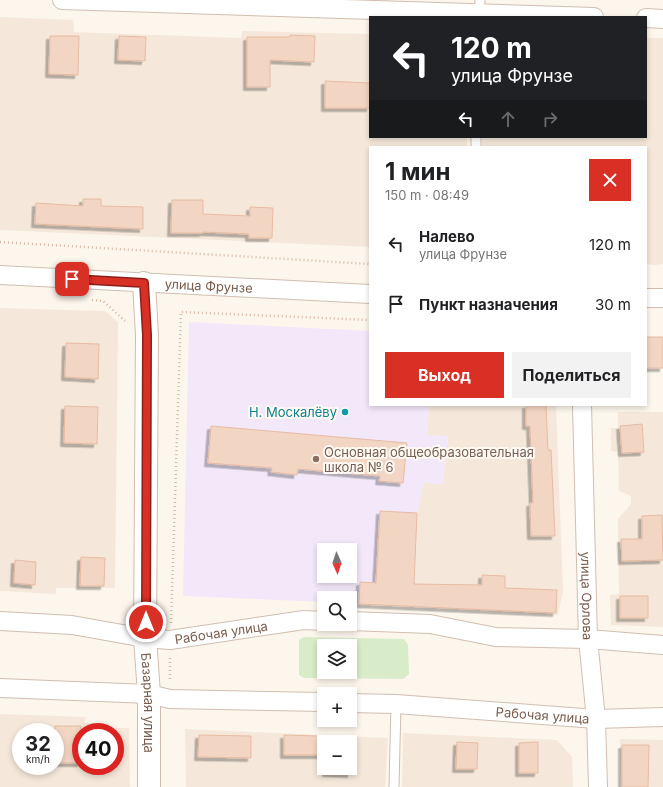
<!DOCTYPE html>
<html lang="ru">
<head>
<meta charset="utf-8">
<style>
	:root { --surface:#fff; --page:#f2f2f2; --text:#202124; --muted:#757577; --accent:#d93025 }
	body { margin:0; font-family:Inter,sans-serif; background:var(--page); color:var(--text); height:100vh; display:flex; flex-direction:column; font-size:15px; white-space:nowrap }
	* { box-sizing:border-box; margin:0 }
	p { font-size:13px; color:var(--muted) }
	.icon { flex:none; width:22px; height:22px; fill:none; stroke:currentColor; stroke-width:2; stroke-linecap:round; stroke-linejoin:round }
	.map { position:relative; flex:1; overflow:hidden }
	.details { position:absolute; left:369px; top:146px; width:278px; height:260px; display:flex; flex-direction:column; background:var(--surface); border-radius:0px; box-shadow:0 2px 6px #0003 }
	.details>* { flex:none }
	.guide { position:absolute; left:369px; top:16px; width:278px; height:122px; border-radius:0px; box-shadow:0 2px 6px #0003; background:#202124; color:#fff; overflow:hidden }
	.needle { width:26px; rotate:177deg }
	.fabs { position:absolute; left:317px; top:543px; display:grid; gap:8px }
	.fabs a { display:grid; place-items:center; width:40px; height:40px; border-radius:0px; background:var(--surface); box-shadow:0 2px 6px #0003; font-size:20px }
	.speed { position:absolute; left:12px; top:723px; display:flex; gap:8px; font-size:20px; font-weight:700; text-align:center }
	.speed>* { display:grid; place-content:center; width:52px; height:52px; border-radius:50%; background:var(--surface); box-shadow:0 2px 6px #0003; line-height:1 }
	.speed small { font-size:10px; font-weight:400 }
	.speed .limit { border:6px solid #d22; background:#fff; color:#111 }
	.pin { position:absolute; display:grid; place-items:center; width:34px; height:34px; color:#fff; margin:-17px; border-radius:8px; box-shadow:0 2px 6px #0006 }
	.me { position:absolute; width:44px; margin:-22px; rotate:0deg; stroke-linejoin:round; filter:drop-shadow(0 0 3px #0008) }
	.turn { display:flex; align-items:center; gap:14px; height:84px; padding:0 16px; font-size:18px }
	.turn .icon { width:52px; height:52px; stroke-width:2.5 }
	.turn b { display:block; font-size:28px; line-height:34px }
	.lanes { display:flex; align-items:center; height:38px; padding:0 16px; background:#0003; justify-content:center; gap:20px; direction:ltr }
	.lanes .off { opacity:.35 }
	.round { display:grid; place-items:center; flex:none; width:42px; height:42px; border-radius:0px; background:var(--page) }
	.headline { display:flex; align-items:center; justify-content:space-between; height:68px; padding:0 16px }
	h1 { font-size:24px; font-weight:700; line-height:30px }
	.primary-button { display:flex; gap:8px; margin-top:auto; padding:8px 16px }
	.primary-button a { flex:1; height:46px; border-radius:0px; background:var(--accent); color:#fff; font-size:16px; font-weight:700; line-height:46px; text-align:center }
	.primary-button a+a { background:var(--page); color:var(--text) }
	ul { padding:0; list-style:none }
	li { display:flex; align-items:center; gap:12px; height:60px; padding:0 16px }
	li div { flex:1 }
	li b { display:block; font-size:15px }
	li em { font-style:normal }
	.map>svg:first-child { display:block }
	.residential { fill:#f5e8da; fill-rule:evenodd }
	.education { fill:#f3e8fa; fill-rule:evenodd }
	.green { fill:#d8ecc9; fill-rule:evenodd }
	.building { fill:#f3d5c3; stroke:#e6bba3; filter:url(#shadow) }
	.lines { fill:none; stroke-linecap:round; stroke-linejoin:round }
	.service-casing { stroke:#d1beb0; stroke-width:11 }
	.minor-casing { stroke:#d1beb0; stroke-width:20 }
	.tertiary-casing { stroke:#d1beb0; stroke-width:24 }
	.path { stroke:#d9b8a5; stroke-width:2.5; stroke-dasharray:1 3; stroke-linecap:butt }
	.service { stroke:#fff; stroke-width:9 }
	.minor { stroke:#fff; stroke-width:18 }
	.tertiary { stroke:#fff; stroke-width:22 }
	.route-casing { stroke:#8d1f18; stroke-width:10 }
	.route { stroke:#d93025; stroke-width:7 }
	.culture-dot { fill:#0f9aa8; stroke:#fffaf3; stroke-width:1.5 }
	.education-dot { fill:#8d6e63; stroke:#fffaf3; stroke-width:1.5 }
	.labels { text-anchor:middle; stroke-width:4; stroke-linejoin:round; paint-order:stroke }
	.street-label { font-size:13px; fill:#7a5c4d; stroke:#fffaf3 }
	.culture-label { font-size:13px; fill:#0d838f; stroke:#fffaf3; text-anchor:end }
	.education-label { font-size:13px; fill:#785e54; stroke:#fffaf3; text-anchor:start }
</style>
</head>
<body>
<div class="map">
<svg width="663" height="787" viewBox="0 0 663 787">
	<defs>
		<filter id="shadow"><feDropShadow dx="-3.5" dy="3.5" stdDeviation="0" flood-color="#0004"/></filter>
	</defs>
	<rect width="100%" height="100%" fill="#fdf6ec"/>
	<path class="residential" d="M0,17L73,20L74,32L241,38L242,31L370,34V137H467V147H370V247L0,230Z
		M646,38H663V264L655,265L646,264V147H482V137H646Z
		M0,308L105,311L118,322L115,588H56V594L0,591Z
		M429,405H556L563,591L558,615L421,608L412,606L417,513L424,482L443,483L448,437L427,435Z
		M618,412H663V627L611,625L610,595L619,594L618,519L631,504V496L619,491L618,452L611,451V428H618Z
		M0,714L85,717V723H100L101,728H129L130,787H0ZM21,732H55V766H21ZM81,732H115V766H81Z
		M185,729L388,738L385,787H186ZM324,742H350V768H324Z
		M403,733L557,740L572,757L573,787H402Z
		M620,739L663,740V787H621Z"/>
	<path class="education" d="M189,322L370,331V405H429L427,435L448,436L443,484L424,483L417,513L412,606L350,603V598H324V602L183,596ZM324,550H350V576H324Z"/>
	<path class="green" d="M304,637L404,639L408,645L409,674L403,679L304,678L299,675V640ZM324,646H350V672H324Z"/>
	<path class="building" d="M290,35L315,36L314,62L270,60V87H247V37H290Z
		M50,36H79L78,75L49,74Z
		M119,36L146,37L145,61L118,60Z
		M325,81L370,83V108H325Z
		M83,199H101V206L143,207V229L35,224L36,203L83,206Z
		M172,200H203V214L250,216V207L273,208L272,238H249V234L203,232V233H171Z
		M646,337H663V368H646Z
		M66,343L99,344L98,379L65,377Z
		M526,405H546L548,450H551L555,536H531L530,503H533L530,426H526Z
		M65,406L98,407L97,444L64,443Z
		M642,424L644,452L622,453L620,426Z
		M211,426L407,443L403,483L379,481L380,476L298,469L297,475L271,472L272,468L208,463Z
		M380,511L417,513L414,584L482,585V575L505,576V588L557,590L556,613L359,604L360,582L376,583Z
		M662,515L663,560L622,561L621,539H642V516Z
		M81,557L105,558L104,586H80Z
		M15,560L36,562L35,585L14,583Z
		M620,596H648V618H620Z
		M55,726H81V763H55Z
		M199,735L251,736V758L198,757Z
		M284,735L353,737L351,774L326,773V768H350V742H324V755H284Z
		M457,742L478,743L477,769H456Z
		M538,742V773H519V743Z
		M622,745H649L648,787H622Z"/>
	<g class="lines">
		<defs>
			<path id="service" d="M479,16L480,0
				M476,147V137
				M394,787L396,704"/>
			<g id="minor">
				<path d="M62,0L594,17"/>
				<path d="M646,18L663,19"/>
				<path id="s1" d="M0,275L370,294"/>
				<path d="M646,298H663"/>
				<path id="s2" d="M582,405L588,639L596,719L598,787"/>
				<path id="s3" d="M0,621L72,625L145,638L170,640L304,620L324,621"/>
				<path d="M350,621L430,624L496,637L588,639L663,645"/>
				<path d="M0,688L149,694L170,699L324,702"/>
				<path id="s4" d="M350,703L396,704L596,719L663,717"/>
			</g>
			<g id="tertiary">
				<path id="s5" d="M144,283L147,335L145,638L149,694V787"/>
			</g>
		</defs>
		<use href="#service" class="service-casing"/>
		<use href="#minor" class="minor-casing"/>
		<use href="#tertiary" class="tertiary-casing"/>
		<path class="path" d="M0,242L370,264
			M92,300L103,301L125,321
			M171,623L181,312L370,320
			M170,658V681"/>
		<use href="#service" class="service"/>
		<use href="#minor" class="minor"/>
		<use href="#tertiary" class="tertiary"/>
	</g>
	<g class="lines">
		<defs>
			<path id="route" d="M72,279L144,283L147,335L146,622"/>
		</defs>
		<use href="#route" class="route-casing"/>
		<use href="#route" class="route"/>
	</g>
	<circle class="culture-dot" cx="345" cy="412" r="4"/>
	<circle class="education-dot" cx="316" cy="459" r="4"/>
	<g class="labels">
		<g class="street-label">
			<text dy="5" stroke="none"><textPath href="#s1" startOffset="209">улица Фрунзе</textPath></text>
			<text dy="5" stroke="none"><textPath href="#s2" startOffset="191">улица Орлова</textPath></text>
			<text dy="5" stroke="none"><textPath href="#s3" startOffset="223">Рабочая улица</textPath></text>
			<text dy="5" stroke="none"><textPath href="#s5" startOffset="420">Базарная улица</textPath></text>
			<text dy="5" stroke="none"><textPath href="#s4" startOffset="193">Рабочая улица</textPath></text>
		</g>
		<g class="culture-label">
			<text x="337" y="417">Н. Москалёву</text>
		</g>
		<g class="education-label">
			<text x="324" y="457">Основная общеобразовательная<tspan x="324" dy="15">школа № 6</tspan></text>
		</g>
	</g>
</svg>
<div class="fabs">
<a><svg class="needle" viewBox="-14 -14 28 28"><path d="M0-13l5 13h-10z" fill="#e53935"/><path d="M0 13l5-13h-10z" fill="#757577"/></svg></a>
<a><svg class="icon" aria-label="search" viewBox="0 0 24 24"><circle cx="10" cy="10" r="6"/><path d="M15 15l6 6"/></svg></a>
<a><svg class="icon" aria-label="layers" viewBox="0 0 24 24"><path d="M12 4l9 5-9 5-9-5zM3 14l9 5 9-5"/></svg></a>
<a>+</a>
<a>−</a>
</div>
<div class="speed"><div>32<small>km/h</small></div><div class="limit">40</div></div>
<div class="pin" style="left:72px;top:279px;background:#d93025"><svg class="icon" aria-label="arrive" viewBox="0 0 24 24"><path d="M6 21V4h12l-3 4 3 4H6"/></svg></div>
<svg class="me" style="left:146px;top:622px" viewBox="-20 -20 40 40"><circle r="17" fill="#d93025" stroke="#fff" stroke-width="3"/><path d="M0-11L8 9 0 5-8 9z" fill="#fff"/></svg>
<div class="guide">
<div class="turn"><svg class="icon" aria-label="left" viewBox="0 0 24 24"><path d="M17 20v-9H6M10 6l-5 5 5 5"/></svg><div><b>120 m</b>улица Фрунзе</div></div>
<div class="lanes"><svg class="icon" aria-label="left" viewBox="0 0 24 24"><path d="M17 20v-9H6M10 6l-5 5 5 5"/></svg><svg class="icon off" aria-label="ahead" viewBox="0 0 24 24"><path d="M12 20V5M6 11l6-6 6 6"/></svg><svg class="icon off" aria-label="right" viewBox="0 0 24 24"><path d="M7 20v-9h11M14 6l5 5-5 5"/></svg></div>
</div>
<section class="details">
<div class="headline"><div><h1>1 мин</h1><p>150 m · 08:49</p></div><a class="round" style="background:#d93025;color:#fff"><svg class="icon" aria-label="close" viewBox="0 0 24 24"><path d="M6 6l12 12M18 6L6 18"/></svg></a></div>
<ul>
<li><svg class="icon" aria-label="left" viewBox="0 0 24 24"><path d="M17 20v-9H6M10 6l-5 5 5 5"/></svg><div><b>Налево</b><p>улица Фрунзе</p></div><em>120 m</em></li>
<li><svg class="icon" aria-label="arrive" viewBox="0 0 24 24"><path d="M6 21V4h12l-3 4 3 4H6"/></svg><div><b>Пункт назначения</b></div><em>30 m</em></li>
</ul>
<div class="primary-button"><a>Выход</a><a>Поделиться</a></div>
</section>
</div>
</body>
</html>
